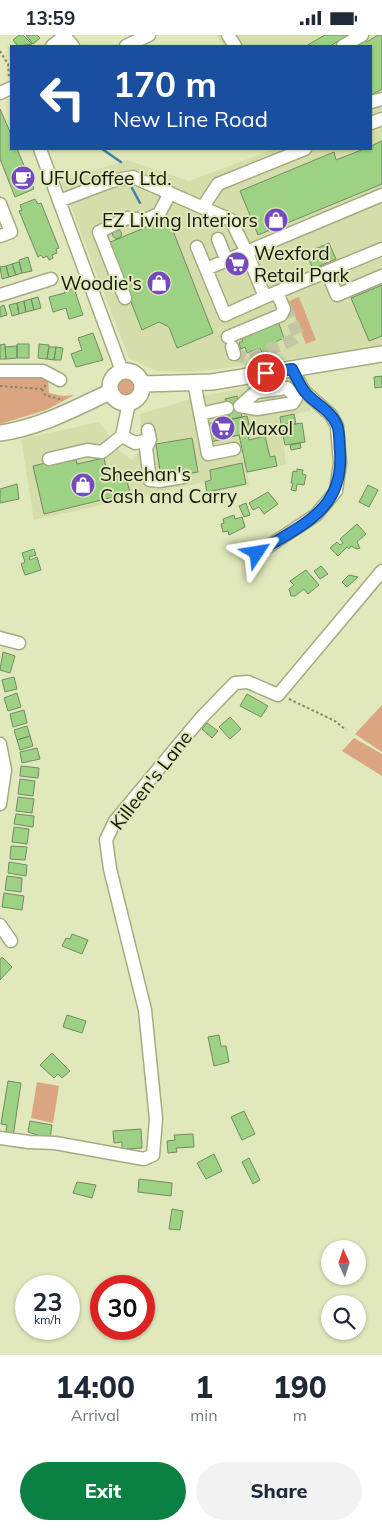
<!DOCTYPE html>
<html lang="en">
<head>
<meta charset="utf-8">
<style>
	:root { --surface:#fff; --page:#f2f2f3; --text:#1f2937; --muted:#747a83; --accent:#0b8043 }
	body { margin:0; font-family:Mulish,sans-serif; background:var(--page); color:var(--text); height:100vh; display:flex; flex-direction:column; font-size:19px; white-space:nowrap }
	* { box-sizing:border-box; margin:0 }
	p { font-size:16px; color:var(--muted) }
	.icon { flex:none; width:28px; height:28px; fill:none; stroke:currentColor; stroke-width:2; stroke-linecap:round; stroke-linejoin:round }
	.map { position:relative; height:1320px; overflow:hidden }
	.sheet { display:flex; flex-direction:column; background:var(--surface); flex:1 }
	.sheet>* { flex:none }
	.guide { position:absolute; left:10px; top:10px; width:362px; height:105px; border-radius:0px; box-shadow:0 1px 4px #0004; background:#1a4fa0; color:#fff; overflow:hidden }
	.needle { width:32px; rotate:357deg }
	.tools { position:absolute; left:321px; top:1205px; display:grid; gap:10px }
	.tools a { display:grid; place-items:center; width:45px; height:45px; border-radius:50%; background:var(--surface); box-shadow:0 1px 4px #0004; font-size:25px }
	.speed { position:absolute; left:15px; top:1240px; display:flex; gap:10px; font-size:25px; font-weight:700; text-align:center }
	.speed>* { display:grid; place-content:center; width:65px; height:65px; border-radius:50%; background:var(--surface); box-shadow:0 1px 4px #0004; line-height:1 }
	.speed small { font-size:12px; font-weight:400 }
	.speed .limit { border:8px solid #d22; background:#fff; color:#111 }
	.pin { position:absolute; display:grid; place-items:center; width:42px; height:42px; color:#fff; margin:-21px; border:2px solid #fff; border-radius:50%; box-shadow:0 1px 5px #0007 }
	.me { position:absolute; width:55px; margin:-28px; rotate:57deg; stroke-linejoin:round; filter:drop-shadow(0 0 4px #0008) }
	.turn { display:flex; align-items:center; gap:18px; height:105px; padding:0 20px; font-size:22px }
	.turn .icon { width:65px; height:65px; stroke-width:2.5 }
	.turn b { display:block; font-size:35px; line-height:42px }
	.eta { display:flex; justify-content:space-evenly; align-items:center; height:85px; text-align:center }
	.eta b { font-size:30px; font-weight:800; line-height:35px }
	.cta { display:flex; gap:10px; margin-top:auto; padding:10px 20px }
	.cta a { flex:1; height:58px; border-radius:30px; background:var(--accent); color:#fff; font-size:20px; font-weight:800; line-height:58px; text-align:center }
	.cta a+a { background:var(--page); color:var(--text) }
	.status { display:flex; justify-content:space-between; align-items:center; height:35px; padding:0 25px; background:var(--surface); direction:ltr }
	.status svg { height:14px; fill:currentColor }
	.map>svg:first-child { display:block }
	.built { fill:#d5deaa }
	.green { fill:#daa580 }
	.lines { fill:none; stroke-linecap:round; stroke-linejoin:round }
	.stream { stroke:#3f84a5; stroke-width:2.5 }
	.building { fill:#9dd284; stroke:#728a67 }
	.minor-tunnel { stroke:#c1c8a1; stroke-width:12; stroke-dasharray:12 6; stroke-linecap:butt }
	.minor-casing { stroke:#a4ab81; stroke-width:15 }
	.major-casing { stroke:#a4ab81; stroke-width:18 }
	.path { stroke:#828768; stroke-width:2; stroke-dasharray:2.5 2.5; stroke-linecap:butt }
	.minor { stroke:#fff; stroke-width:12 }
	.major { stroke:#fff; stroke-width:15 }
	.route-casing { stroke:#114b97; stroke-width:12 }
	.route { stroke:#1a73e8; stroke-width:9 }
	.labels { text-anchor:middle; stroke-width:4; stroke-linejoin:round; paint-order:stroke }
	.poi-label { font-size:19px; fill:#141606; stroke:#e0e8bc; text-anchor:start }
	.street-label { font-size:19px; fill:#141606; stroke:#e0e8bc }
</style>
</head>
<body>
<div class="status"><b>13:59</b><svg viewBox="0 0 49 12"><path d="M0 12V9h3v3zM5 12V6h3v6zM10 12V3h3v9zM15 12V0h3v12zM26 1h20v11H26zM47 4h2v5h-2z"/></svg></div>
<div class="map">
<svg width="382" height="1320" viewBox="0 0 382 1320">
	<rect width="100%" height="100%" fill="#e0e8bc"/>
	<path class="built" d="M216,0H382V312L194,337L157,336L129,323L61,146L127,125L189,146L275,114H371V11H224Z
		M283,344L287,345L310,372V376L280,382L286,429L247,437L249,450L209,458L205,447L34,485L21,404L99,387L121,417L132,425L143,410L140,379L191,364Z"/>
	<path class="green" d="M299,262L316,305L306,309L289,266Z
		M3,339L6,342L41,343V340L48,344L49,358L63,361L74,360L46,375L0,389V343L3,342Z
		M114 352a11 11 0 1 1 22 0a11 11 0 1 1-22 0Z
		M382,670V717L355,699Z
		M354,703L382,719V741L342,716Z
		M37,1047L59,1051L53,1088L31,1083Z"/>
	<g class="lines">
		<path class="stream" d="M102,114L121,127
			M132,153L140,168"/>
	</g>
	<path class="building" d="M19,0H23L32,9L18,11L13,5Z
		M26,0H37L40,3L33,9Z
		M325,0H349L330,11H306Z
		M378,0H382V54L371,60V11H351L364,3L367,7Z
		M0,74L11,99V114H17L34,154L15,162L0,124Z
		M382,106V149L258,200L240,156L334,117L336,125L364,114H371V111Z
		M35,164L38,169L41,168L59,213L56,214L57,218L52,220L53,223L49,225L47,221L43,223L41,220L38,222L19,176L22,175L20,170Z
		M168,183L213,298L177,313L169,292L159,287L142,295L108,208Z
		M112.5 199a4.5 4.5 0 1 1 9 0a4.5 4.5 0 1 1-9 0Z
		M329,208L336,224L313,234L306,218Z
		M28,222L32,236L22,238L19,225Z
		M19,227L22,238L16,240L12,229Z
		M12,229L16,240L9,242L6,231Z
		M6,231L9,242L2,244L0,232Z
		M382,250V301L369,306L351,263Z
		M74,253L83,280L69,284L66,273L53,277L49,262L65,258L64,257Z
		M38,262L41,273L34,275L31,264Z
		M31,264L34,275L26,277L24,266Z
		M24,266L26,277L19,279L17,268Z
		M17,268L19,279L12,281L9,270Z
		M4,270L7,280L0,282V272Z
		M278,286L284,303L270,309L273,316L263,320L260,313L247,318L245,312L241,314L239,308L243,306L241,301Z
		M93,298L103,325L76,332L71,319L82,315L78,303Z
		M5,309L6,324H0V310Z
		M17,309H29V323H17Z
		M39,309L49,310L47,324L38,323Z
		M17,311V323L6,324L5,312Z
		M49,312H56L54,325L47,324Z
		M56,312L63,313L61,325H54Z
		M382,341V352L375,353L374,342Z
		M237,361L242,382L230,385L225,364Z
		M294,379L296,389H281L280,382Z
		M247,381L251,397L211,407L206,389Z
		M302,388L305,407L285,410L282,396L289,394L288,390Z
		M248,398L249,405L265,401L270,422L275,421L277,431L247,437L239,400Z
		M192,403L198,437L161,443L156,409Z
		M300,408L301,413L291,415L290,410Z
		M75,421L77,429L104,423L108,442L125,438L130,458L44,479L33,431Z
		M242,428L246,449L207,457L205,447L211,445L210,435Z
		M297,434L303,435L302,439L306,440L304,450L297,449L296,456L291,455L293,448H291L293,436L297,437Z
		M17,449L19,464L0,468V454Z
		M368,450L378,455L369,472L359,467Z
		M268,457L278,469L264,479L259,472L253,475L249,468Z
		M246,468L250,480L244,482L239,471Z
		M234,480L235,484L242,482L245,492L229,500L228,496L223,497L221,489L224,488L223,484Z
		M357,489L366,499L357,507L360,513L357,514L351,511L349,514L347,512L338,521L330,513L337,507L340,510L343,508L340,504Z
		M34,514L36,520L29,522L30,525L37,522L41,535L25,540L21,529L25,527L22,518Z
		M321,531L328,539L320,544L314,536Z
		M306,535L319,550L308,559L304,554L295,561H291L289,554L294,550L290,546Z
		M349,540L358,542L347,552L342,547Z
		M3,617L15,621L10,638L0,635Z
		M14,642L17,654L5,657L2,645Z
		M17,658L21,672L8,676L4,663Z
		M247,659L268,671L261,682L240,671Z
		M24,675L27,688L13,692L10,679Z
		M230,682L241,694L230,704L219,692Z
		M207,688L218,696L212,703L202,694Z
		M27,691L30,701L17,705L14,695Z
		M30,701L33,711L20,715L17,705Z
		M37,713L40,724L22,728L20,717Z
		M21,731L39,733L38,743L20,741Z
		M20,744L35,746L33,761L18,759Z
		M18,762L34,764L32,778L16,776Z
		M16,779L34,781L33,792L14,789Z
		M14,792L29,794L27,809L12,807Z
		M11,811L27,812L25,825L10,824Z
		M9,827L27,830L26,841L8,838Z
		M7,841L22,843L21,857L5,855Z
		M4,858L24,861L22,875L2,872Z
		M72,899L88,905L82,919L62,911L66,903L70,904Z
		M2,922L12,932L0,945V925Z
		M67,980L86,986L82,998L63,992Z
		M219,1000L221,1011H226L229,1027L214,1031L208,1002Z
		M52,1018L70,1036L62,1043L58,1039L54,1043L40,1030Z
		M8,1046L21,1048L13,1102L5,1101L7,1090L1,1089Z
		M244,1076L255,1099L242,1105L231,1082Z
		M30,1086L52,1090L50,1104L28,1097Z
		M141,1094L142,1113L122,1114V1107L114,1108L113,1096Z
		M193,1099L194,1112L176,1113L177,1117L168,1118L167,1106L175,1105L174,1100Z
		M214,1119L222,1136L206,1144L197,1128Z
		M249,1123L260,1145L253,1149L242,1127Z
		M139,1144L172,1148L171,1161L138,1157Z
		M77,1147L96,1150L92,1163L73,1158Z
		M172,1174L183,1176L180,1195L169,1194Z"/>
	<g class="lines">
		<path class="minor-tunnel" d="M234,319L249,324L294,304L298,300L288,277L284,274"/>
		<defs>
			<path id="minor" d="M228,0L235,11
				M64,1L73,11
				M52,11L66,0
				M126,11L149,0
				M343,11L362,0
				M0,58L11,53
				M371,67L382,64
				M371,88L382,84
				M40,114L122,336
				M59,166L112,146L133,142L231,185L247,218L265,262L382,214
				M0,169L11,197L0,201
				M203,172L218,149L305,114
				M218,204L227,226
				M197,212L206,234
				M327,237L337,260L382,241
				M0,260L51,244
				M265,262L225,280L206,234L382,160
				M125,263L99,197L127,183L145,185L159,179L170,158
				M228,302L281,280L284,274L277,257
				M232,312L234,319
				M0,336H43L60,345
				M194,347L208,419L234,414
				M287,353L296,363L293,368L257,374L240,371L256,357Z
				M200,379L227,373
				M122,401L135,408L150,405L148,395
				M150,405L146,413L150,445L159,446L183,442
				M49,424L87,415L102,417L122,401L129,368
				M257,519L316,480L336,456L340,428L337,391L331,380L304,356L292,334
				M0,603L19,608
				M0,709L5,735L0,769
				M0,890L11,906
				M0,1103L29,1107L55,1108L144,1124L153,1120L156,1084L145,975L110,834L106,805L115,786L201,683L235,648L248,647L278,660L382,536"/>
			<path id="major" d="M110 352a16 16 0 1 1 32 0a16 16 0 1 1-32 0Z
				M143,349L212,347L382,319
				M0,398C39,393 75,373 110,357"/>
		</defs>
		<use href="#minor" class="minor-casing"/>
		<use href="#major" class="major-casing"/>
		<path class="path" d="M0,16L8,29L9,43
			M0,351L42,354L46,350
			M42,354L45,360L63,365
			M289,664L335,686L346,695"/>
		<use href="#minor" class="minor"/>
		<use href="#major" class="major"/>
	</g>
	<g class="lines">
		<defs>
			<path id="route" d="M257,518C300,490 344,477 340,417C339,408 340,397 337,390C331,375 315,369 305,357C300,351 296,341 292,334L266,338"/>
		</defs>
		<use href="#route" class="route-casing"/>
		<use href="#route" class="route"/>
	</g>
	<defs>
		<symbol id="cafe-disc" viewBox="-11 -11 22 22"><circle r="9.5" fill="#7449c1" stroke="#e0e8bc"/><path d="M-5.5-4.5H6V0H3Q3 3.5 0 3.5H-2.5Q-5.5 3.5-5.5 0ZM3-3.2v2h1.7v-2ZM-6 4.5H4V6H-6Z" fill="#fff"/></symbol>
		<symbol id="shop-disc" viewBox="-11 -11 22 22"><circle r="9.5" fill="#7449c1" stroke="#e0e8bc"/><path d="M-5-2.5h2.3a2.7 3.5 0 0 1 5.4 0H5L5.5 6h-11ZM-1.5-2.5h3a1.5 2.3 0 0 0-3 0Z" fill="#fff"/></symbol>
		<symbol id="supermarket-disc" viewBox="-11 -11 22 22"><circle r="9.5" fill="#7449c1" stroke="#e0e8bc"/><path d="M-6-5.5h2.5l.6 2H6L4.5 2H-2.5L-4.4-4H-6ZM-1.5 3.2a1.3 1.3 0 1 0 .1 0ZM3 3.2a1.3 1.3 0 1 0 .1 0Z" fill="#fff"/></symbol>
	</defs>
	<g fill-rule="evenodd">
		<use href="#cafe-disc" x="9" y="129" width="28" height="28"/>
		<use href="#shop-disc" x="262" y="171" width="28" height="28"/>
		<use href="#supermarket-disc" x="223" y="215" width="28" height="28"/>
		<use href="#shop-disc" x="145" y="234" width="28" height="28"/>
		<use href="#supermarket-disc" x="209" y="379" width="28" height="28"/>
		<use href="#shop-disc" x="69" y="436" width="28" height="28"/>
	</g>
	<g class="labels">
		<g class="poi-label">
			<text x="40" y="150">UFUCoffee Ltd.</text>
			<text x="258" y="192" text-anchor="end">EZ Living Interiors</text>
			<text x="254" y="225">Wexford<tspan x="254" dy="22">Retail Park</tspan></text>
			<text x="142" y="255" text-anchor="end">Woodie's</text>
			<text x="240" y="400">Maxol</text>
			<text x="100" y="446">Sheehan's<tspan x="100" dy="22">Cash and Carry</tspan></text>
		</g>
		<g class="street-label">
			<text transform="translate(151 745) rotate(-52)" y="7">Killeen's Lane</text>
		</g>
	</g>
</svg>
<div class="tools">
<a><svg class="needle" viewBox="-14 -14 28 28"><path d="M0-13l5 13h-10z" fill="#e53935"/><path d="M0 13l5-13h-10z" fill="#747a83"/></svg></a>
<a><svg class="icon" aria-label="search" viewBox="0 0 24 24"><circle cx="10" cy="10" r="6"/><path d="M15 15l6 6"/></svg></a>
</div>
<div class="speed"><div>23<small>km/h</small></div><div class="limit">30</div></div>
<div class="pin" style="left:266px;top:338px;background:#d93025"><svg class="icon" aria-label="arrive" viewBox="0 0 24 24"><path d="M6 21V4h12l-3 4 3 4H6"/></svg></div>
<svg class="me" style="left:257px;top:518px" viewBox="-20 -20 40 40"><path d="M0-17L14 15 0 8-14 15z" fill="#1a73e8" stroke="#fff" stroke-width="4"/></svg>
<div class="guide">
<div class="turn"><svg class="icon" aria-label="left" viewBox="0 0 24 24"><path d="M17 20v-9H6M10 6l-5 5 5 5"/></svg><div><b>170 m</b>New Line Road</div></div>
</div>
</div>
<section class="sheet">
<div class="eta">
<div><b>14:00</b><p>Arrival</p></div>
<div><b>1</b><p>min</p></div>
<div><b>190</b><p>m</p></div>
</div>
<div class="cta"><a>Exit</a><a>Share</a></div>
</section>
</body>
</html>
